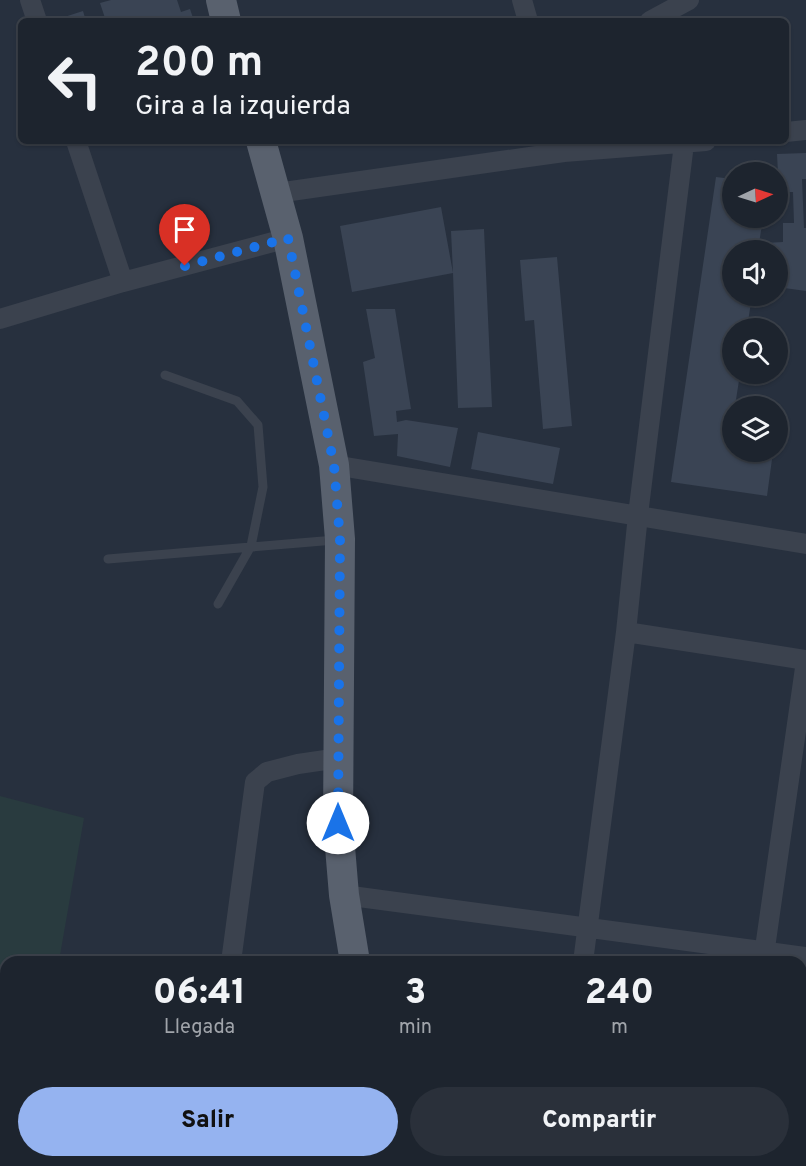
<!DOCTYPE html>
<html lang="es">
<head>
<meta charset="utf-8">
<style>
	:root { --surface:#1d242e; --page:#2a303a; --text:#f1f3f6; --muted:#a0a4aa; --line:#3b414a; --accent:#95b3f0 }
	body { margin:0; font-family:Overpass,sans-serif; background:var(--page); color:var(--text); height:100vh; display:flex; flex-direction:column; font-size:22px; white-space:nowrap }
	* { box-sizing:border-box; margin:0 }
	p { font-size:20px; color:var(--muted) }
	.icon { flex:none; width:33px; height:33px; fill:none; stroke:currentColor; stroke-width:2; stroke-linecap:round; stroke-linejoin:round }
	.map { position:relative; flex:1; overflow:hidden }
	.side { position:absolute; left:0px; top:956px; width:807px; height:212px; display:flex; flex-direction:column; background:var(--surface); border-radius:18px 18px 0 0; box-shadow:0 2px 4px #0004,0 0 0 2px var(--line) }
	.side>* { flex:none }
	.guide { position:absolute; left:18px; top:18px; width:771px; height:126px; border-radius:9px; box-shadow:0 2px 4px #0004,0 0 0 2px var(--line); background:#1d242e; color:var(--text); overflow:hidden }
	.needle { width:39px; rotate:86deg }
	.controls { position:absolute; left:722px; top:162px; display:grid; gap:12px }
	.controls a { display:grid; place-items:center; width:66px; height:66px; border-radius:50%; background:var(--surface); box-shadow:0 2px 4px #0004,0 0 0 2px var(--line); font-size:30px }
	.pin { position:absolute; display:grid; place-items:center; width:51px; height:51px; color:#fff; margin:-62px -26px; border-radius:50% 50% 50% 0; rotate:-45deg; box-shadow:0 0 6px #0007 }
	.pin .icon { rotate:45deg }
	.me { position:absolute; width:66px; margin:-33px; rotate:0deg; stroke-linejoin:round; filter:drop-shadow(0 0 4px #0008) }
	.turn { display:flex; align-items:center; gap:21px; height:126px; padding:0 18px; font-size:27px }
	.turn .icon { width:78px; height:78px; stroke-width:2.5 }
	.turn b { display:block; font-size:42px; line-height:51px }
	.eta { display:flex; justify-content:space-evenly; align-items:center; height:102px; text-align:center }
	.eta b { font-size:36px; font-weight:800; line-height:42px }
	.action { display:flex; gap:12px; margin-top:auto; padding:12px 18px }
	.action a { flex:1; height:69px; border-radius:36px; background:var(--accent); color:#111; font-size:24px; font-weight:800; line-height:69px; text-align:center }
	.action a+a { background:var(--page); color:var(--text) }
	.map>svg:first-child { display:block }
	.green { fill:#293b3f }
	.building { fill:#3a4454 }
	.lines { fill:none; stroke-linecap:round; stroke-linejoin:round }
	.lane { stroke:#3b424e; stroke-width:9 }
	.street { stroke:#3b424e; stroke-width:20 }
	.primary { stroke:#59616e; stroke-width:30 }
	.route { stroke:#1a73e8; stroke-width:10; stroke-dasharray:0 18 }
</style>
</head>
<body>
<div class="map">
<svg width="806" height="1166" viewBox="0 0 806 1166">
	<rect width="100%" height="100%" fill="#27303e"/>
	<path class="green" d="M0,796L84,818L59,961L6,962V1161H24L23,1166H0Z"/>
	<path class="building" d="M111,0H177L181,12L190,9L194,21H106L100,3Z
		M83,11L86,21H52Z
		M806,153V179H802L804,228H806V291L777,287V250H765V243L783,242V223H794L793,192H779L777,154Z
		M716,177L732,179V218H763L758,250H732V296H752L747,328H732V374H740L735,406H732L731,435L732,452H773L767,496L671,482Z
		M441,207L453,273L451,231L484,229L492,407L458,408L453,273L352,292L340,226Z
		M557,257L572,426L543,429L534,320L525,321L520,260Z
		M366,309H395L411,409L396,411L397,422L406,420L458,428L450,467L397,456L398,434L374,436L363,362L375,358Z
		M478,432L560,448L553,484L471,469Z"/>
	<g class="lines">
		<path class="lane" d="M165,375L237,401L258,425L263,487L251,546L218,604
			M108,559L335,540"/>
		<path class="street" d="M30,0L37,21
			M522,0L528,21
			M650,21L689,0
			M786,132L806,130
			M76,141L123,282
			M684,144L638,515L626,632L806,660
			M277,193L564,152L706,141
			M0,319L123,282L288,238
			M334,465L806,544
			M344,895L806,957
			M231,962L255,782L267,772L298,764L339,758
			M583,962L626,632
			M763,962L806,661
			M246,1161L247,1166
			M563,1166L564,1161
			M731,1166V1161"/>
		<path class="primary" d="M221,0L226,21
			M261,141L288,238L334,465L340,539L338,823L344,895L355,962
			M410,1161L412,1166"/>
	</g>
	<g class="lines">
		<path class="route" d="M185,266L288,238L334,465L340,539L338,823"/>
	</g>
</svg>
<div class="controls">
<a><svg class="needle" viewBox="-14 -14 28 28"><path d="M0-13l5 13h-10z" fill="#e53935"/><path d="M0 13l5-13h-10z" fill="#a0a4aa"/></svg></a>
<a><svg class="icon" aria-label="sound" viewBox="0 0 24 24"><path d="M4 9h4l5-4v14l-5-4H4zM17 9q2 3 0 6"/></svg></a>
<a><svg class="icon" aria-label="search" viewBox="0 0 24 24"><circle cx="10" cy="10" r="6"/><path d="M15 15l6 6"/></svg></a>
<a><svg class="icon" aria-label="layers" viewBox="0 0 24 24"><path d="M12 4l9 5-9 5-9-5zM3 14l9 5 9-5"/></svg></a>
</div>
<div class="pin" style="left:185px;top:266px;background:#d93025"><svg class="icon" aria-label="arrive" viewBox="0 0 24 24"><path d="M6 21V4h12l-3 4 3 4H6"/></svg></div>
<svg class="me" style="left:338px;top:823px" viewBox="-20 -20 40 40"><circle r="19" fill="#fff"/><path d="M0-13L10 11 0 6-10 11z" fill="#1a73e8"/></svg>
<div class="guide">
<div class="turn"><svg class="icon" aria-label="left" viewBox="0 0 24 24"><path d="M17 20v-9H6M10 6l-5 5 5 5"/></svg><div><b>200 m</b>Gira a la izquierda</div></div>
</div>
<section class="side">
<div class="eta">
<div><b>06:41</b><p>Llegada</p></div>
<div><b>3</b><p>min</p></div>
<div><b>240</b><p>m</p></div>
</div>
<div class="action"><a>Salir</a><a>Compartir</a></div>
</section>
</div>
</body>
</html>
